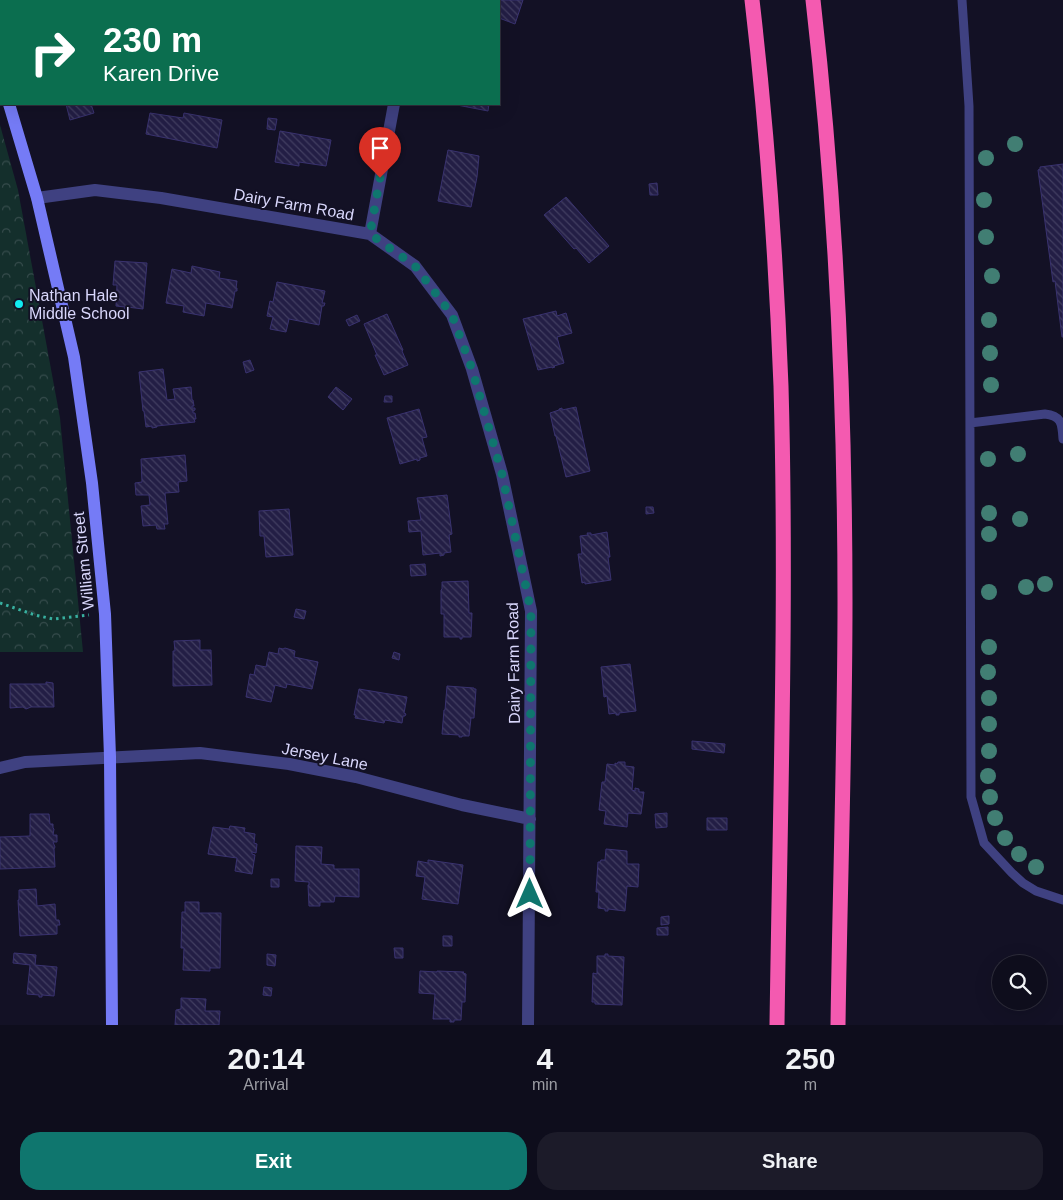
<!DOCTYPE html>
<html lang="en">
<head>
<meta charset="utf-8">
<style>
	:root { --surface:#0e0d1c; --page:#1c1b29; --text:#f1f3f6; --muted:#9b9ca3; --line:#2e2d3b; --accent:#0f766e }
	body { margin:0; font-family:Helvetica,sans-serif; background:var(--page); color:var(--text); height:100vh; display:flex; flex-direction:column; font-size:19px; white-space:nowrap }
	* { box-sizing:border-box; margin:0 }
	p { font-size:16px; color:var(--muted) }
	.icon { flex:none; width:28px; height:28px; fill:none; stroke:currentColor; stroke-width:2; stroke-linecap:round; stroke-linejoin:round }
	.map { position:relative; height:1025px; overflow:hidden }
	.sheet { display:flex; flex-direction:column; background:var(--surface); flex:1 }
	.sheet>* { flex:none }
	.top-card { position:absolute; left:0px; top:0px; width:500px; height:105px; box-shadow:0 5px 20px #0002,0 0 0 1px var(--line); background:#0b6e4f; color:#fff; overflow:hidden }
	.controls { position:absolute; left:992px; top:955px; display:grid; gap:10px }
	.controls a { display:grid; place-items:center; width:55px; height:55px; border-radius:50%; background:var(--surface); box-shadow:0 5px 20px #0002,0 0 0 1px var(--line); font-size:25px }
	.pin { position:absolute; display:grid; place-items:center; width:42px; height:42px; color:#fff; margin:-51px -21px; border-radius:50% 50% 50% 0; rotate:-45deg; box-shadow:0 0 5px #0007 }
	.pin .icon { rotate:45deg }
	.me { position:absolute; width:55px; margin:-28px; rotate:0deg; stroke-linejoin:round; filter:drop-shadow(0 0 4px #0008) }
	.turn { display:flex; align-items:center; gap:18px; height:105px; padding:0 20px; font-size:22px }
	.turn .icon { width:65px; height:65px; stroke-width:2.5 }
	.turn b { display:block; font-size:35px; line-height:42px }
	.eta { display:flex; justify-content:space-evenly; align-items:center; height:85px; text-align:center }
	.eta b { font-size:30px; font-weight:700; line-height:35px }
	.primary-button { display:flex; gap:10px; margin-top:auto; padding:10px 20px }
	.primary-button a { flex:1; height:58px; border-radius:20px; background:var(--accent); color:#fff; font-size:20px; font-weight:700; line-height:58px; text-align:center }
	.primary-button a+a { background:var(--page); color:var(--text) }
	.map>svg:first-child { display:block }
	.park { fill:url(#park-crowns) }
	.building { fill:url(#building-back-hatch); stroke:#39326f }
	.lines { fill:none; stroke-linecap:round; stroke-linejoin:round }
	.path { stroke:#38b0a0; stroke-width:3; stroke-dasharray:2.5 4; stroke-linecap:butt }
	.lane { stroke:#3f4181; stroke-width:9 }
	.street { stroke:#3f4181; stroke-width:12 }
	.secondary { stroke:#757bf6; stroke-width:12 }
	.highway { stroke:#f45ab0; stroke-width:15 }
	.tree { fill:#417e73 }
	.route { stroke:#0f766e; stroke-width:9; stroke-dasharray:0 16.2 }
	.poi-dot { fill:#10eaef; stroke:#131125; stroke-width:2 }
	.labels { text-anchor:middle; stroke-width:4; stroke-linejoin:round; paint-order:stroke }
	.street-label { font-size:16px; fill:#d9d7fc; stroke:#131125 }
	.poi-label { font-size:16px; fill:#d9d7fc; stroke:#131125; text-anchor:start }
</style>
</head>
<body>
<div class="map">
<svg width="1063" height="1025" viewBox="0 0 1063 1025">
	<defs>
		<pattern id="park-crowns" width="20" height="18" patternUnits="userSpaceOnUse" patternTransform="scale(1.25)"><rect width="20" height="18" fill="#142f2c"/><path d="M2 6a3 3 0 1 1 6 0M12 15a3 3 0 1 1 6 0" fill="none" stroke="#364c4c"/></pattern>
		<pattern id="building-back-hatch" width="6" height="6" patternUnits="userSpaceOnUse" patternTransform="scale(1.25)"><rect width="6" height="6" fill="#231e45"/><path d="M-1 5l2 2M0 0l6 6M5-1l2 2" fill="none" stroke="#423e61"/></pattern>
	</defs>
	<rect width="100%" height="100%" fill="#131125"/>
	<path class="park" d="M0,125L18,190L60,418L83,652H0Z"/>
	<path class="building" d="M181,0H232V1H177Z
		M483,0H523L515,24L499,18V1H483Z
		M66,104H91L94,113L70,120Z
		M457,104H489L488,111L457,105Z
		M150,113L183,118L184,113L222,120L217,148L146,134Z
		M268,118L277,119L275,130L267,129Z
		M280,131L331,140L326,166L299,162V166L275,162Z
		M448,150L479,156L477,177L471,207L438,201Z
		M1063,164V337H1062L1055,281L1053,282L1038,170L1040,169V167Z
		M657,183L658,195H650L649,184Z
		M566,197L609,246L589,263L576,248L574,249L544,215Z
		M115,261L147,263L143,309L127,307V309H124L125,307L116,306L117,285H113Z
		M192,266L220,272L219,278L237,281L236,288H237V291H235L232,308L206,303L204,316L183,312L184,306L166,303L172,269L191,273Z
		M277,282L325,291L322,303H325L324,306H322L319,325L289,319L286,332L270,329L273,317L267,316L270,301L273,302Z
		M556,311L557,316L566,313L572,333L557,337L564,363L554,366L555,367L552,368V367L538,370L523,319Z
		M387,314L403,350L402,351L408,365L384,375L375,355H377L364,324Z
		M357,315L360,321L349,326L346,320Z
		M250,360L254,370L246,373L243,362Z
		M163,369L167,400L175,399L173,389L191,387L192,400H193L194,406H192V408H195V410L193,411V413H195L196,419H194L195,422L157,426V427L152,428V426L146,427L144,411H143L139,372Z
		M336,387L352,399L343,410L328,397Z
		M385,396H392V402H384Z
		M576,407L590,471L566,477L556,436H555L550,413L559,410V409L562,408V410Z
		M419,409L427,437L422,438L427,456L420,458V460L417,461V459L400,464L387,418Z
		M185,455L187,481L178,482L179,492L165,493L168,524H164L165,529H157L156,525L143,526L141,506L150,505L149,495H136L135,483L142,482L141,459Z
		M447,495L452,534L449,535L451,552L444,553V555L440,556V553L423,555L421,531L409,532L408,521L421,520L417,498Z
		M646,507H653L654,513L646,514Z
		M289,509L293,555L266,557L264,536H260L259,511Z
		M607,532L610,557H608L611,580L585,584V582L582,583L578,554H582L580,536L588,535L587,533H591V535Z
		M425,564L426,575L411,576L410,565Z
		M468,581L469,613H472L471,637H462V639H460V637H444V614H441V590L442,589V582Z
		M296,609L306,611L304,619L294,617Z
		M200,640V650H211L212,685L173,686V651H175L174,641Z
		M279,648L283,649L285,648L295,651L294,657L318,662L312,689L287,684L286,688L275,685L271,702L246,697L250,674L254,675L256,665L266,667L269,652L278,654Z
		M394,652L400,654L399,660L392,658Z
		M630,664L636,711L619,713V715H616V713L609,714L607,696L604,697L601,667Z
		M46,682L53,683L54,707H31L26,709L23,707L10,708V684H46Z
		M447,686L474,688V689H476L474,718H471L469,736H462V737H459V735L442,734L444,710H445Z
		M359,689L407,697L404,713L406,714L405,716H403L402,723L385,720L384,723L355,718L356,715H354Z
		M692,741L725,744L724,753L692,749Z
		M618,762H625V766L634,767L632,790L635,791V788L639,789V792H644L641,814L628,813L627,827L604,824L606,811L599,810L602,782H605L607,764L615,765V763L617,764Z
		M667,813V827L656,828L655,814Z
		M30,814H49L50,824H53V828L54,829L53,835H57V842H53L55,847L54,849L55,867L0,869V837L30,836Z
		M707,818H727V830H707Z
		M230,826L245,828L244,832L255,834L254,843L257,844L256,853L252,852V854L255,855L252,874L235,871L237,858L208,854L213,827L229,829Z
		M296,846L322,847L321,864L334,865V869H359V897L335,896L334,902H320V906H309L308,885H309V882L295,881Z
		M606,849L627,851V864H639L638,887L627,886L625,911L608,909V911H605V909L598,908L599,892H596L598,862H600L601,860H605Z
		M428,860L463,865L458,904L422,899L425,877L416,876L418,861L428,863Z
		M271,879H279V887H271Z
		M36,889L37,906L55,904L56,920H59L60,925H57V934L20,936L18,900H19V890Z
		M185,902H199V913H221L220,968H210V971L183,970L184,948H181L182,912H185Z
		M669,916V924L661,925V917Z
		M668,927V935H657V928Z
		M443,936H452V946H443Z
		M394,948H403V958H395Z
		M14,953L36,955L35,965L57,967L54,996L42,995V997H39V995L27,994L30,965L13,963Z
		M267,954L276,955L275,966L267,965Z
		M605,954H608V956L624,957L622,1005L595,1004V1002H592L593,973L597,974V956H605Z
		M420,971L437,972V971L464,972L463,973L466,974L465,1002H462L461,1020H454V1022H450V1019H433L435,994L419,993Z
		M264,987L272,988L271,996L263,995Z
		M181,998L206,999L205,1011H220L219,1025H175L176,1010L181,1009Z"/>
	<g class="lines">
		<path class="path" d="M0,603L35,615L53,619L89,615"/>
		<path class="lane" d="M962,0L969,106L971,797L984,843L1012,873L1023,883L1036,891L1063,900
			M970,423L1045,414C1062,416 1062,424 1063,439"/>
		<path class="street" d="M413,1V0
			M37,198L95,190L161,198L370,234L415,266L452,315L472,369L502,474L531,611L528,1025
			M370,234L394,104
			M0,768L25,762L200,753L289,764L356,777L462,805L530,819"/>
		<path class="secondary" d="M0,74L1,78
			M9,104L37,198L74,357L92,483L105,614L110,757L112,1025"/>
		<path class="highway" d="M752,0C767,128 776,257 781,386C787,599 780,812 777,1025
			M813,0C836,200 845,401 845,602C845,743 840,884 838,1025"/>
	</g>
	<g class="tree">
		<circle cx="1015" cy="144" r="8"/>
		<circle cx="986" cy="158" r="8"/>
		<circle cx="984" cy="200" r="8"/>
		<circle cx="986" cy="237" r="8"/>
		<circle cx="992" cy="276" r="8"/>
		<circle cx="989" cy="320" r="8"/>
		<circle cx="990" cy="353" r="8"/>
		<circle cx="991" cy="385" r="8"/>
		<circle cx="1018" cy="454" r="8"/>
		<circle cx="988" cy="459" r="8"/>
		<circle cx="989" cy="513" r="8"/>
		<circle cx="1020" cy="519" r="8"/>
		<circle cx="989" cy="534" r="8"/>
		<circle cx="1045" cy="584" r="8"/>
		<circle cx="1026" cy="587" r="8"/>
		<circle cx="989" cy="592" r="8"/>
		<circle cx="989" cy="647" r="8"/>
		<circle cx="988" cy="672" r="8"/>
		<circle cx="989" cy="698" r="8"/>
		<circle cx="989" cy="724" r="8"/>
		<circle cx="989" cy="751" r="8"/>
		<circle cx="988" cy="776" r="8"/>
		<circle cx="990" cy="797" r="8"/>
		<circle cx="995" cy="818" r="8"/>
		<circle cx="1005" cy="838" r="8"/>
		<circle cx="1019" cy="854" r="8"/>
		<circle cx="1036" cy="867" r="8"/>
	</g>
	<g class="lines">
		<path class="route" d="M380,178L370,234L415,266L452,315L472,369L502,474L527,592L531,611L530,894"/>
	</g>
	<circle class="poi-dot" cx="19" cy="304" r="5"/>
	<g class="labels">
		<g class="street-label">
			<text transform="translate(294 204) rotate(10)" y="6">Dairy Farm Road</text>
			<text transform="translate(83 561) rotate(-96)" y="6">William Street</text>
			<text transform="translate(513 663) rotate(-91)" y="6">Dairy Farm Road</text>
			<text transform="translate(325 756) rotate(11)" y="6">Jersey Lane</text>
		</g>
		<g class="poi-label">
			<text x="29" y="301">Nathan Hale<tspan x="29" dy="18">Middle School</tspan></text>
		</g>
	</g>
</svg>
<div class="controls">
<a><svg class="icon" aria-label="search" viewBox="0 0 24 24"><circle cx="10" cy="10" r="6"/><path d="M15 15l6 6"/></svg></a>
</div>
<div class="pin" style="left:380px;top:178px;background:#d93025"><svg class="icon" aria-label="arrive" viewBox="0 0 24 24"><path d="M6 21V4h12l-3 4 3 4H6"/></svg></div>
<svg class="me" style="left:530px;top:894px" viewBox="-20 -20 40 40"><path d="M0-17L14 15 0 8-14 15z" fill="#0f766e" stroke="#fff" stroke-width="4"/></svg>
<div class="top-card">
<div class="turn"><svg class="icon" aria-label="right" viewBox="0 0 24 24"><path d="M7 20v-9h11M14 6l5 5-5 5"/></svg><div><b>230 m</b>Karen Drive</div></div>
</div>
</div>
<section class="sheet">
<div class="eta">
<div><b>20:14</b><p>Arrival</p></div>
<div><b>4</b><p>min</p></div>
<div><b>250</b><p>m</p></div>
</div>
<div class="primary-button"><a>Exit</a><a>Share</a></div>
</section>
</body>
</html>
